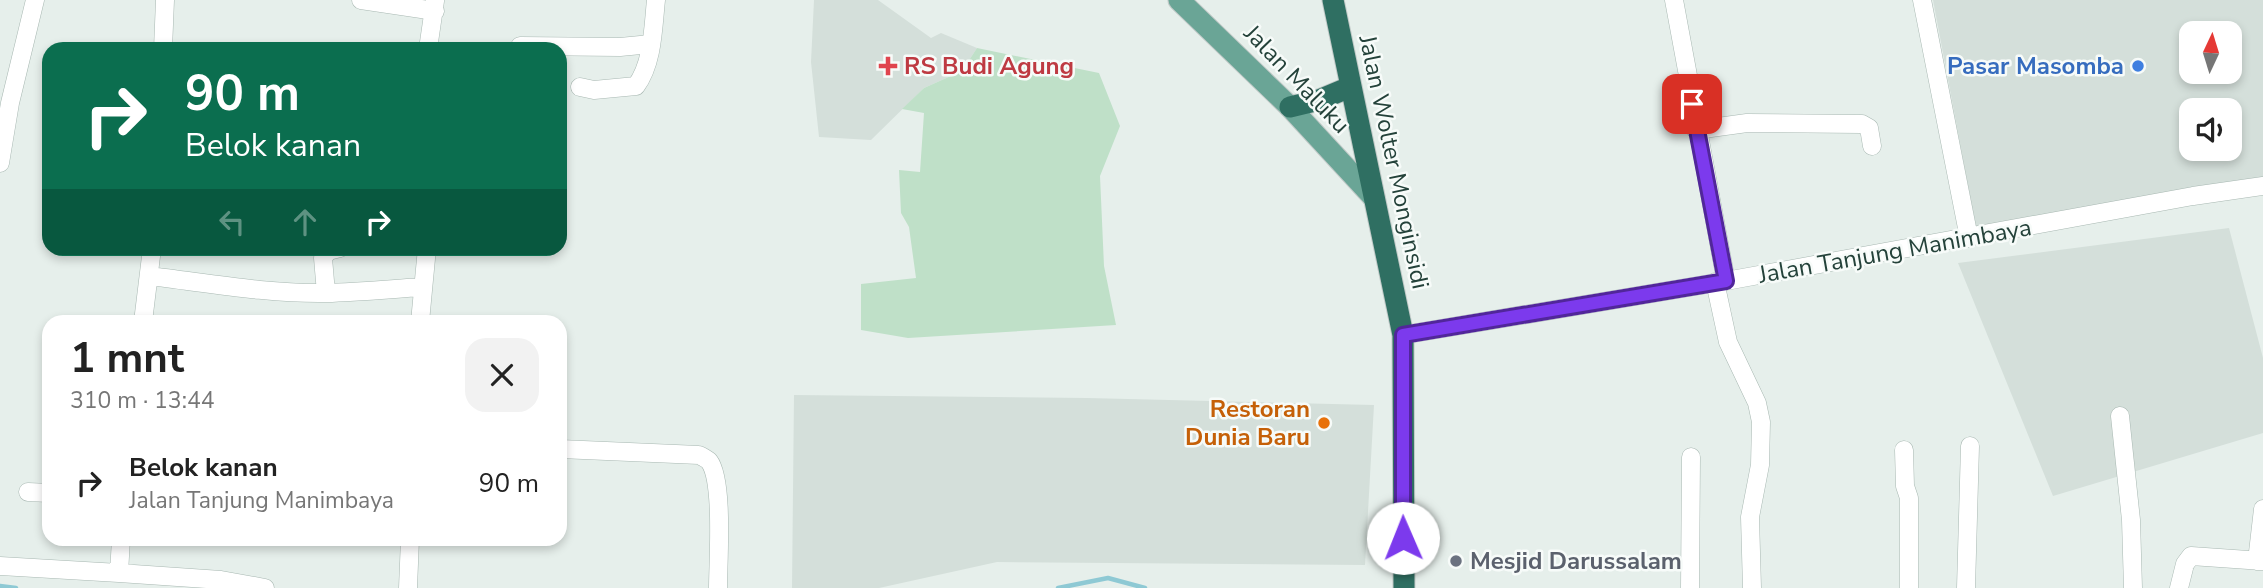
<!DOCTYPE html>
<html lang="id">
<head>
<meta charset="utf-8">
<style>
	:root { --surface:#fff; --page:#f2f2f2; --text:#222; --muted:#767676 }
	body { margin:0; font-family:"Nunito Sans",sans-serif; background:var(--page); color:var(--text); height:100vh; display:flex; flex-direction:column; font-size:26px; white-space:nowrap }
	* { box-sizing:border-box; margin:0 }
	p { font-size:23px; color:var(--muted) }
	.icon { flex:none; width:38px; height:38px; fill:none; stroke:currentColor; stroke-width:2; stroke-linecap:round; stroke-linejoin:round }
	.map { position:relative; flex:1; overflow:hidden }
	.details { position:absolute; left:42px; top:315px; width:525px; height:231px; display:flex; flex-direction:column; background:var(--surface); border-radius:21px; box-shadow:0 4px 10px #0003 }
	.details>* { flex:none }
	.top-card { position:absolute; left:42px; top:42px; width:525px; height:214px; border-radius:21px; box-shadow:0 4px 10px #0003; background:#0b6e4f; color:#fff; overflow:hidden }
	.needle { width:46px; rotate:4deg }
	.tools { position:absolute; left:2179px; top:21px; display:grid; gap:14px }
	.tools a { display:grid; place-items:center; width:63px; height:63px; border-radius:14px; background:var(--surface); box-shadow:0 4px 10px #0003; font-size:35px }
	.pin { position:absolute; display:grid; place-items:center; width:60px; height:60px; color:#fff; margin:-30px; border-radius:14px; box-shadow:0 4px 10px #0006 }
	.me { position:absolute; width:77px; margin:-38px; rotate:359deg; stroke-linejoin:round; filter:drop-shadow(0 0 5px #0008) }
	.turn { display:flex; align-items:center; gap:24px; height:147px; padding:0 28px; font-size:32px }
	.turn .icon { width:91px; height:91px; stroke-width:2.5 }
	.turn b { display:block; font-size:49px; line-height:60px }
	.lanes { display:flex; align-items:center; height:66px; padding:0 28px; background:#0003; justify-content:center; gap:35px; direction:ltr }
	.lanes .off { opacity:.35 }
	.round { display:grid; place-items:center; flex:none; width:74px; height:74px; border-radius:21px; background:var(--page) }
	.overview { display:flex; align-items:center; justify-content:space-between; height:119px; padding:0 28px }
	h1 { font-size:42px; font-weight:700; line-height:52px }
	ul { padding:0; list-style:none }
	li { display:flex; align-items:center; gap:21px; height:98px; padding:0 28px }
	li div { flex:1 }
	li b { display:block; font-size:26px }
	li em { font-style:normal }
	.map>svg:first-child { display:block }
	.built { fill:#d4dfda; fill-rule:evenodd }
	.green { fill:#bfe0c8 }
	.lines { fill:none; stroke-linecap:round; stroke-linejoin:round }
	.stream { stroke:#8ec9d4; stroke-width:4.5 }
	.minor-casing { stroke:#a8b8b2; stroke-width:19 }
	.major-casing { stroke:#c2cac8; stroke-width:23 }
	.highway-casing { stroke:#c2cac8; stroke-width:23 }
	.minor { stroke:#fff; stroke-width:18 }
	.major { stroke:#6aa596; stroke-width:21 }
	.highway { stroke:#2f6f62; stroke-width:21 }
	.route-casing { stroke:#51269a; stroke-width:18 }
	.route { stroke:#7c3aed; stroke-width:12 }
	.health-dot { fill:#e0444e; stroke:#f7fbf9; stroke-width:2.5 }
	.shop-dot { fill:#3f7fe0; stroke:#f7fbf9; stroke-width:2.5 }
	.food-dot { fill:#e8710a; stroke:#f7fbf9; stroke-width:2.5 }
	.worship-dot { fill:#6b7280; stroke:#f7fbf9; stroke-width:2.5 }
	.labels { text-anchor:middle; stroke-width:5; stroke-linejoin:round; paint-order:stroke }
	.health-label { font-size:24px; font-weight:bold; fill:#be3a42; stroke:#f7fbf9; text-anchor:start }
	.shop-label { font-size:24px; font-weight:bold; fill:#366cbe; stroke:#f7fbf9; text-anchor:end }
	.street-label { font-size:24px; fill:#24423a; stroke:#f7fbf9 }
	.food-label { font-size:24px; font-weight:bold; fill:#c56008; stroke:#f7fbf9; text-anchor:end }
	.worship-label { font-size:24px; font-weight:bold; fill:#5b616d; stroke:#f7fbf9; text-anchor:start }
</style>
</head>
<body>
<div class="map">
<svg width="2263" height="588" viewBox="0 0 2263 588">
	<rect width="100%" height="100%" fill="#e6efeb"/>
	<path class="built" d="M814,0H878L931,38L941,33L977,48L962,71L924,88L871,140L819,137L811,62Z
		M1933,0H2263V181L1977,233ZM2191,33H2230V72H2191ZM2191,110H2230V149H2191Z
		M2229,228L2263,358V433L2053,496L1958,263Z
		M794,395L1087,398L1374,405L1365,565L997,562L879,588H792Z"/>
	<path class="green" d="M977,48L1099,73L1120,126L1100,176L1104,266L1116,325L908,338L861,330V284L916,278L909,227L901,213L899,170L920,172L924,113L902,109L924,88L962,71Z"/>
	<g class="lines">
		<path class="stream" d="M0,586L16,588
			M1058,588L1108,578L1145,588"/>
		<defs>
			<path id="minor" d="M361,0L435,11
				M1674,0L1726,281
				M1922,0L1969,238
				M520,46L620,47L651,44
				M163,49L165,0
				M428,49L435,1
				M580,87L594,90L636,86C653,63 653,28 656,0
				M1696,130L1747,123L1862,124L1869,128L1872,146
				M0,163L10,103L35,0
				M149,276C208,283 267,294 326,293C359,292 391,289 423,287
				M1715,282L1728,342L1757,403L1761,422L1760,465L1750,517L1752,588
				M326,293L323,258L328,251L340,248
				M143,322L152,248
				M420,322L427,248
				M1403,335L1726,281L2193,196L2263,186
				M2120,416L2131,520L2133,588
				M560,449L699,455C700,455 708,460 709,461C724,480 718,562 718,588
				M1904,450L1905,486L1909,498V588
				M28,492L49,493
				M121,539L119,573L221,580L265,588
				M2257,561L2263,509
				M0,566L119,573
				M408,588L410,539
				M1690,588L1691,457
				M1966,588L1970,446
				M2179,588L2185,564L2191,556L2263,561"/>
			<path id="major" d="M1179,0L1290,107L1374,198"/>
			<path id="highway" d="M1333,0L1403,335L1404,588
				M1290,107L1319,100L1350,87"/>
		</defs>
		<use href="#minor" class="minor-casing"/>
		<use href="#major" class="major-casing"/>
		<use href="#highway" class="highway-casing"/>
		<use href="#minor" class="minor"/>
		<use href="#major" class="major"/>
		<use href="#highway" class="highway"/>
	</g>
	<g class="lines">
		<defs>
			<path id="route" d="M1403,538V335L1726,281L1692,104"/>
		</defs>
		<use href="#route" class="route-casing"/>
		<use href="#route" class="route"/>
	</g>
	<path class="health-dot" d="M884.5 55.5h7v7h7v7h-7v7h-7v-7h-7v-7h7z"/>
	<circle class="shop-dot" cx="2138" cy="66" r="7"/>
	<circle class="food-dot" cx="1324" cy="423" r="7"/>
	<circle class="worship-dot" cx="1456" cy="561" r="7"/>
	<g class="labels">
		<g class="health-label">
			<text x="904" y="74">RS Budi Agung</text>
		</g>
		<g class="shop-label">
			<text x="2124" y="74">Pasar Masomba</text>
		</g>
		<g class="street-label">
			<text transform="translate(1297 79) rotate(46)" y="8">Jalan Maluku</text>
			<text transform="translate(1394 162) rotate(78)" y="8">Jalan Wolter Monginsidi</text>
			<text transform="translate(1895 251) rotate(-10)" y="8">Jalan Tanjung Manimbaya</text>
		</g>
		<g class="food-label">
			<text x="1310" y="417">Restoran<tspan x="1310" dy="28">Dunia Baru</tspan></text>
		</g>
		<g class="worship-label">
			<text x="1470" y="569">Mesjid Darussalam</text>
		</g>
	</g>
</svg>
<div class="tools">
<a><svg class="needle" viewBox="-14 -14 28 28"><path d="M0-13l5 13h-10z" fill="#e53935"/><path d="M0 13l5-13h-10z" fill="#767676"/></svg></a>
<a><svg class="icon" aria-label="sound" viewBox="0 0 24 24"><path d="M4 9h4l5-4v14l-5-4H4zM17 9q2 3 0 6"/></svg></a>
</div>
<div class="pin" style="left:1692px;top:104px;background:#d93025"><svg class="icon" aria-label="arrive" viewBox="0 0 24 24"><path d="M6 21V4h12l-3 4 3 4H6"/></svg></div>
<svg class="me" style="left:1403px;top:538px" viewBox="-20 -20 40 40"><circle r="19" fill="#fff"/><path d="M0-13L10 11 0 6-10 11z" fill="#7c3aed"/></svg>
<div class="top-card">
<div class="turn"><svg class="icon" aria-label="right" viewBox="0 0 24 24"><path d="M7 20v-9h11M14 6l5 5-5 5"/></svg><div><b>90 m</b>Belok kanan</div></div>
<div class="lanes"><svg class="icon off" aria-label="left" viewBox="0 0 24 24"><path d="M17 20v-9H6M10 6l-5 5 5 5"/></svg><svg class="icon off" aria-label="ahead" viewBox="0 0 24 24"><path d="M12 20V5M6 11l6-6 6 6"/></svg><svg class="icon" aria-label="right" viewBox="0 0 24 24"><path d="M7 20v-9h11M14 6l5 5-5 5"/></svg></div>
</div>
<section class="details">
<div class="overview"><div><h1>1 mnt</h1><p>310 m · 13:44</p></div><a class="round"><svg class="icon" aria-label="close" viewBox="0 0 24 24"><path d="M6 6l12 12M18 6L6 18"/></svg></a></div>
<ul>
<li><svg class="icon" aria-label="right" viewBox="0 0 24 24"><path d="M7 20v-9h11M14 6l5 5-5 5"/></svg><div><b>Belok kanan</b><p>Jalan Tanjung Manimbaya</p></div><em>90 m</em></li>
</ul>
</section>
</div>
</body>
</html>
